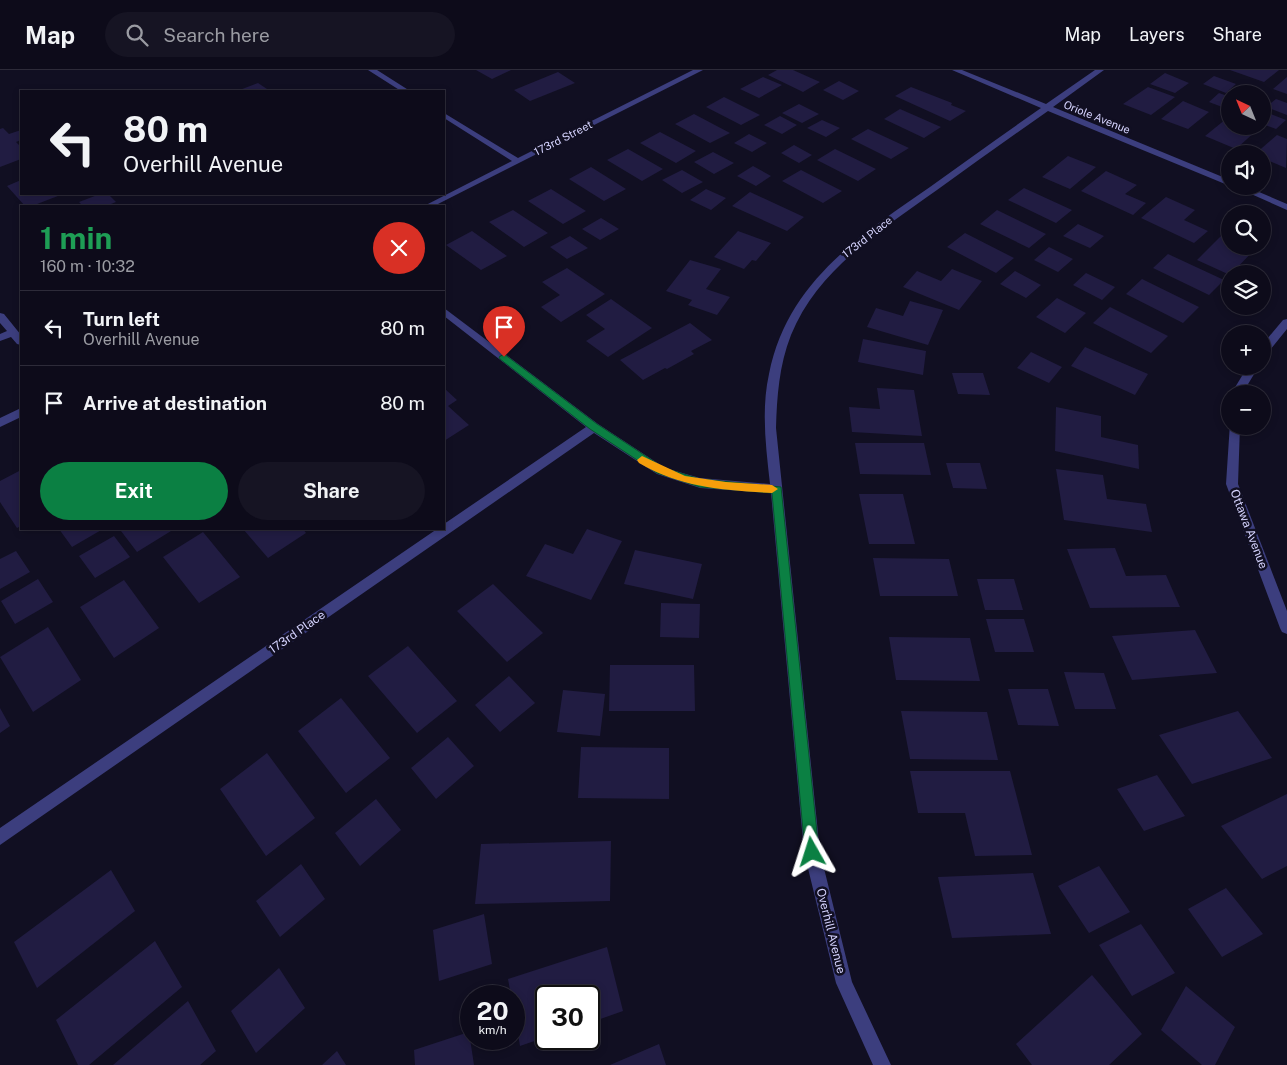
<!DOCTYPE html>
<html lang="en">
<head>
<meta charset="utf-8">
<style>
	:root { --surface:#0d0b1a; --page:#161423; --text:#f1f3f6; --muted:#9a9ba2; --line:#2d2b39; --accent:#0b8043 }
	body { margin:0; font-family:"Public Sans",sans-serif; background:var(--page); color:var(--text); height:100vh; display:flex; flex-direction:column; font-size:19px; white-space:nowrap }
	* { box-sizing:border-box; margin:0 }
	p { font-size:16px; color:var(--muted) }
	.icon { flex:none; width:28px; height:28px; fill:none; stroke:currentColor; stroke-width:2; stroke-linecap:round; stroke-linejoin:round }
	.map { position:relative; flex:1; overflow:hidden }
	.sheet { position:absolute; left:20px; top:135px; width:425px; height:325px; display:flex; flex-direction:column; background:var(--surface); border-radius:0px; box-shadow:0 2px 8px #0003,0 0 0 1px var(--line) }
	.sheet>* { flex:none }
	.banner { position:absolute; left:20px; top:20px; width:425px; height:105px; border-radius:0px; box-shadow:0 2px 8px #0003,0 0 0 1px var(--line); background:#0d0b1a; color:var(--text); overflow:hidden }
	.needle { width:32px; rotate:317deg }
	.controls { position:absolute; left:1221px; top:15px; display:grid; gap:10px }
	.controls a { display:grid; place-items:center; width:50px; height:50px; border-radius:50%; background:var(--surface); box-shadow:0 2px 8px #0003,0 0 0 1px var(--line); font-size:25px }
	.speed { position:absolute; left:460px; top:915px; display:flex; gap:10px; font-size:25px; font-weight:700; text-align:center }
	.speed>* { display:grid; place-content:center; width:65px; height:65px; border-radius:50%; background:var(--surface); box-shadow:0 2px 8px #0003,0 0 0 1px var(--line); line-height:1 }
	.speed small { font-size:12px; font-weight:400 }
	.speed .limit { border:2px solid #111; border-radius:8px; background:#fff; color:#111 }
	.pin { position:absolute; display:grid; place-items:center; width:42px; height:42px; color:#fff; margin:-51px -21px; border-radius:50% 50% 50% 0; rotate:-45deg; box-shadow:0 0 5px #0007 }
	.pin .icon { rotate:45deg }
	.me { position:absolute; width:55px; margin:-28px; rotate:354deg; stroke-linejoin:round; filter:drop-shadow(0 0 4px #0008) }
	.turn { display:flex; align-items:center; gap:18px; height:105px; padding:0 20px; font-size:22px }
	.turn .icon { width:65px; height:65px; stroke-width:2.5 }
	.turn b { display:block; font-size:35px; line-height:42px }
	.round { display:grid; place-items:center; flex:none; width:52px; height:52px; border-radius:26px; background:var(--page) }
	.summary { display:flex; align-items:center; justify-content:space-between; height:85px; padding:0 20px }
	h1 { font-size:30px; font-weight:700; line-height:38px; color:#1e9e55 }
	.button { display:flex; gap:10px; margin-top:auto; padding:10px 20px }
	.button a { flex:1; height:58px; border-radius:30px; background:var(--accent); color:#fff; font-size:20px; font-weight:700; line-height:58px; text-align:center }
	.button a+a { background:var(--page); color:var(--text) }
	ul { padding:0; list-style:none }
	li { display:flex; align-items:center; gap:15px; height:75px; padding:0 20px; border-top:1px solid var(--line) }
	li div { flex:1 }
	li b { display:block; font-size:19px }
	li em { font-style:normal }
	header { display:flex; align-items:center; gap:30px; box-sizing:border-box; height:70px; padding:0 25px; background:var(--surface); border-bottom:1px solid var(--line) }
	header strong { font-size:24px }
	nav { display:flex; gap:28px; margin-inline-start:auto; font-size:18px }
	.search { width:350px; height:45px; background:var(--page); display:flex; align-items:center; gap:12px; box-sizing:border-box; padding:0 18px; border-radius:28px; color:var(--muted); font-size:19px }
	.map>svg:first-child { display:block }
	.building { fill:#211c42 }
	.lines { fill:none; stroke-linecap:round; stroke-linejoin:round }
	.minor { fill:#3c3e7e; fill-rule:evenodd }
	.route { fill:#0b8043; stroke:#07532c }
	.slow { fill:#f59e0b }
	.labels { text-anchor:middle; stroke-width:5; stroke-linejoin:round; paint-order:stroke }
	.far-street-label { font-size:11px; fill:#d4d2fd; stroke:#110f22 }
	.street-label { font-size:12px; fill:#d4d2fd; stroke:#110f22 }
</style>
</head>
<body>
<header>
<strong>Map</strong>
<div class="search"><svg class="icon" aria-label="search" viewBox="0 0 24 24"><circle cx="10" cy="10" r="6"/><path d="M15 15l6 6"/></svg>Search here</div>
<nav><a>Map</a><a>Layers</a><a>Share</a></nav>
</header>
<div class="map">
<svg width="1287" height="995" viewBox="0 0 1287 995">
	<rect width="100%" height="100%" fill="#110f22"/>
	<path class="building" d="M476,0H511L492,9Z
		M777,0H793L820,12L803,22L768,5Z
		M1230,0H1279L1264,12Z
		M558,2L575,13L530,31L514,20Z
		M1165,3L1189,13L1175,23L1150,14Z
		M1214,6L1236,14L1226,23L1203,14Z
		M763,7L782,15L759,28L740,19Z
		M1287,7V24L1273,19Z
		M839,11L859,21L843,30L823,20Z
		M258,13L270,21H237Z
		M911,17L952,33L951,35L966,41L950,51L895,26Z
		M1148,17L1175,27L1151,45L1123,34Z
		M1219,23L1230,27V40L1209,32Z
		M724,27L760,45L741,55L706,37Z
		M1276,29L1287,33V45L1266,37Z
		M1183,31L1209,42L1188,59L1161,49Z
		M799,34L819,44L802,53L782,43Z
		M900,39L941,57L924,68L884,49Z
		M1263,41L1286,50L1276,59L1262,54Z
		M694,44L730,63L710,73L675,54Z
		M780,46L797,55L782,64L764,55Z
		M1226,49L1230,50V56H1246L1257,60L1236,79L1205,66Z
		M822,50L840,58L826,67L807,58Z
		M3,58L9,64L21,60V70L16,72L21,77V89L0,97V59Z
		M868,59L909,78L891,89L851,69Z
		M660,62L696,81L676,93L640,73Z
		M749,64L767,73L752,82L734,73Z
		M1277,65L1287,69L1286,98L1262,88V84H1255Z
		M794,75L812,85L799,93L781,83Z
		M628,79L663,99L642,111L607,90Z
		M835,79L876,99L858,111L817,90Z
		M713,82L734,93L714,104L694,92Z
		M1068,86L1096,97L1070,119L1042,107Z
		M753,96L771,106L756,116L737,106Z
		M591,97L626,119L604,131L569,109Z
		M682,100L703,112L682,123L662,110Z
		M801,100L842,121L823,133L782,111Z
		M1106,101L1137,115L1125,124L1146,133L1133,145L1081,121Z
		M21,110V124H63L32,136H25L7,116Z
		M1024,118L1072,140L1056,153L1008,130Z
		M551,119L586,141L563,154L528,131Z
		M706,119L726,128L711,140L690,130Z
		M750,122L804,147L787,161L732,136Z
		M100,124H108L116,132L106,136H83L79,132Z
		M1166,127L1195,140L1184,150L1208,161L1194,173L1141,148Z
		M513,140L548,163L524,177L489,152Z
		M997,140L1046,164L1029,178L980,154Z
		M601,148L619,159L600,170L582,159Z
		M1078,154L1104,166L1090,178L1063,166Z
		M1230,157V176H1258L1230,205L1197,190Z
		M472,161L507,186L481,200L446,175Z
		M738,161L771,173L756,191L752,190L744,199L714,187Z
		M965,163L1014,188L996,203L947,177Z
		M570,166L588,178L567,189L550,177Z
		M1049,177L1073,189L1058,202L1034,190Z
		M1168,184L1224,210L1209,225L1153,198Z
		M690,190L721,199L706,219L730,227L717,245L688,235L692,230L666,221Z
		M567,198L605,224L561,252L541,237L560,225L542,212Z
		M952,199L982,211L959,240L903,217L917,201L941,211Z
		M1015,201L1041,215L1026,228L1000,214Z
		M1086,203L1115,217L1102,230L1073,215Z
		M1142,209L1199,237L1183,253L1126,224Z
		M1057,228L1086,243L1065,263L1036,247Z
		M611,229L652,258L608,287L586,271L605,259L586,245Z
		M910,231L943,240L928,275L867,257L876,238L903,246Z
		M1110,237L1168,266L1151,283L1093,253Z
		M690,253L712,270L691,281L694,284L667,299L665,298L643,310L620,290Z
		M863,269L926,281L923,305L858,292Z
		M1085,277L1148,304L1135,325L1071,296Z
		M1031,282L1062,297L1049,313L1017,298Z
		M952,303H983L990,325L958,324Z
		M444,318L457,330L448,336L469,355L444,371Z
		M877,318L914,320L922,366L852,362L849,337L880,339Z
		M1056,337L1101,346V367L1138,375L1139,399L1055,381Z
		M855,373H924L931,405L860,404Z
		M946,393H980L987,419L953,418Z
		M1056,399L1103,405L1107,429L1146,434L1152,462L1064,450Z
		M21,400V456L17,458L0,432V411Z
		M859,424H903L915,474H869Z
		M59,459H103L72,477Z
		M125,459H168L171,461L137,482L121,461Z
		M243,459H303L306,463L268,488Z
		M587,459L622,471L591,530L526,506L545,474L573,484Z
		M203,462L240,507L199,533L163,487Z
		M114,466L130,487L95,508L79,486Z
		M1115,478L1126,506L1166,505L1180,537L1090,538L1067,479Z
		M635,480L702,494L693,529L624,514Z
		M16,481L30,502L0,519V489Z
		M873,488L949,489L958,526H880Z
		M38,509L53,532L15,554L1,531Z
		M977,509H1014L1023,540H985Z
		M124,510L159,558L114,588L80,537Z
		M493,514L543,563L507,592L457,541Z
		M661,533L700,534L699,568L660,567Z
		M986,549H1024L1034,582H995Z
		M48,557L81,610L33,642L0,587Z
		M1195,560L1217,603L1132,610L1112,566Z
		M889,567L970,568L980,611L896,610Z
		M408,576L457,631L417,663L368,606Z
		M610,595H694L695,641H609Z
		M1064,602L1104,603L1116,639H1075Z
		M509,606L535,633L500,662L475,635Z
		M1008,619H1048L1059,656L1018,655Z
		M563,620L605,624L600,666L557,662Z
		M341,628L390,688L346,723L298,661Z
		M0,638L10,656L0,663Z
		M901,641L987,642L998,690L910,689Z
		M1238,641L1272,688L1192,714L1159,665Z
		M448,667L474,696L436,729L411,698Z
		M581,677L669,678V729L578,728Z
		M267,683L315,748L266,786L220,719Z
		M910,701H1010L1032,785L975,786L965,743H918Z
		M1157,705L1185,746L1144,761L1117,719Z
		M1287,724V796L1262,809L1221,756Z
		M376,729L401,760L360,796L335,763Z
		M611,771L610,831L475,834L481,774Z
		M301,794L325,829L280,867L256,831Z
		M1099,796L1130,842L1089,863L1058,816Z
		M111,800L135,841L37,918L14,872Z
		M1033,803L1051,864L952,868L938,807Z
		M1226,818L1263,864L1222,887L1188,839Z
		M484,844L492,894L439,911L433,860Z
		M1141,854L1175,903L1132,926L1099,875Z
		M155,871L182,917L89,995H78L56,950Z
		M607,877L623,941L589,953V926H546V967L520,976L514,941V926H511L508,909Z
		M279,898L305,938L256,983L231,941Z
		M1092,905L1142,964L1109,995H1032L1016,974Z
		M1186,916L1235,957L1215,995H1202L1161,960Z
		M188,931L216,981L200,995H113Z
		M469,962L474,995H415L414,980Z
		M659,974L666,995H610Z
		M337,981L346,995H322Z"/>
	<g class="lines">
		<path class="minor" d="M368,0H377L410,21H401Z
			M693,0H703L434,136H424L512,91L444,48V43L518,88Z
			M952,0H962L1046,34L1095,0H1104L1053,37L1230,110V116L1048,41C1011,67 974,93 937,120C881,160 818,199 791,265C779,296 777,326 776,358L820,782L852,912L891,995H873L836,913L804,782L771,423L700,418L657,404L594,363L0,775V758L437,459H444V454L586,357L444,246V238L598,354L665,398L700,408L770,414C766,378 761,340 769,304C787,213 859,166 930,117C967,90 1004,64 1041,38Z
			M1233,116H1245L1287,134V140Z
			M0,243L4,244L21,265V275L17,274L11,267L0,271V264L7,261L0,253Z
			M1287,249V259L1266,285H1262V275L1283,250Z
			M1248,296H1259L1242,324H1231Z
			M21,338V347L0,357V348Z
			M1230,353V356H1240L1238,414L1287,541V564L1282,562L1280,558L1226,414Z"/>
	</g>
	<path class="route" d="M504,284L597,354L664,398L700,409L781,417L819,782L817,787L812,789L807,787L805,782L772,423L700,417L657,403L590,359L500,289L499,287Z"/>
	<path class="slow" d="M642,386L685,406L726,412L772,415L778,419L772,423C723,420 682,418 639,393L637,390Z"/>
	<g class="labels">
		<g class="far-street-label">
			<text transform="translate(1097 47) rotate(22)" y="4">Oriole Avenue</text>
			<text transform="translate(563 68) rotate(-27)" y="4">173rd Street</text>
			<text transform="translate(867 167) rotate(-38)" y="4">173rd Place</text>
		</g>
		<g class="street-label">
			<text transform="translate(1249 459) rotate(69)" y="4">Ottawa Avenue</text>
			<text transform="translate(297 562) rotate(-35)" y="4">173rd Place</text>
			<text transform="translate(831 861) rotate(76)" y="4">Overhill Avenue</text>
		</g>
	</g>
</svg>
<div class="controls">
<a><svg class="needle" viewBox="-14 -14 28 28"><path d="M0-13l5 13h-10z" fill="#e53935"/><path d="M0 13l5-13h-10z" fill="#9a9ba2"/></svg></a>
<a><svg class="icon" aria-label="sound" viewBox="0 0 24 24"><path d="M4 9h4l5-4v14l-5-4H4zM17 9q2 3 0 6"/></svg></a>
<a><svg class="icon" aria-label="search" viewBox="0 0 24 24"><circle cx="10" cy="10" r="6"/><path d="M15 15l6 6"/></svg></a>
<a><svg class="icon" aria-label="layers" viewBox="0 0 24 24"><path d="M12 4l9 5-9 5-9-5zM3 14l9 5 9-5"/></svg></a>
<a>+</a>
<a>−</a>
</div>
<div class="speed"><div>20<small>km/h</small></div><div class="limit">30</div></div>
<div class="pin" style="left:504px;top:287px;background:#d93025"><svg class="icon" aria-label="arrive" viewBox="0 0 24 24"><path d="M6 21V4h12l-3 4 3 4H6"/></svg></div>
<svg class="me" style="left:812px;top:782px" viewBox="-20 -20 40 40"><path d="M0-17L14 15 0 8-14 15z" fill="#0b8043" stroke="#fff" stroke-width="4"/></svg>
<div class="banner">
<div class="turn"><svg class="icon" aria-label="left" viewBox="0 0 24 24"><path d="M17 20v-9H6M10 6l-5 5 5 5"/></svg><div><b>80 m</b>Overhill Avenue</div></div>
</div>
<section class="sheet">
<div class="summary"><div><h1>1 min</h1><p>160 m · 10:32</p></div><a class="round" style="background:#d93025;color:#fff"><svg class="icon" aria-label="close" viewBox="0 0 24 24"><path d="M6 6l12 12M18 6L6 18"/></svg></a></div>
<ul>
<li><svg class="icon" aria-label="left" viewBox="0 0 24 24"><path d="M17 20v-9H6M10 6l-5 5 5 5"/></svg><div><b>Turn left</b><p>Overhill Avenue</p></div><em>80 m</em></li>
<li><svg class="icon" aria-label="arrive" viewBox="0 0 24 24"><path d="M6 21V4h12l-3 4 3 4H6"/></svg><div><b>Arrive at destination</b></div><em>80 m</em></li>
</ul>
<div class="button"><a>Exit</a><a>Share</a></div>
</section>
</div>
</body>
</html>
